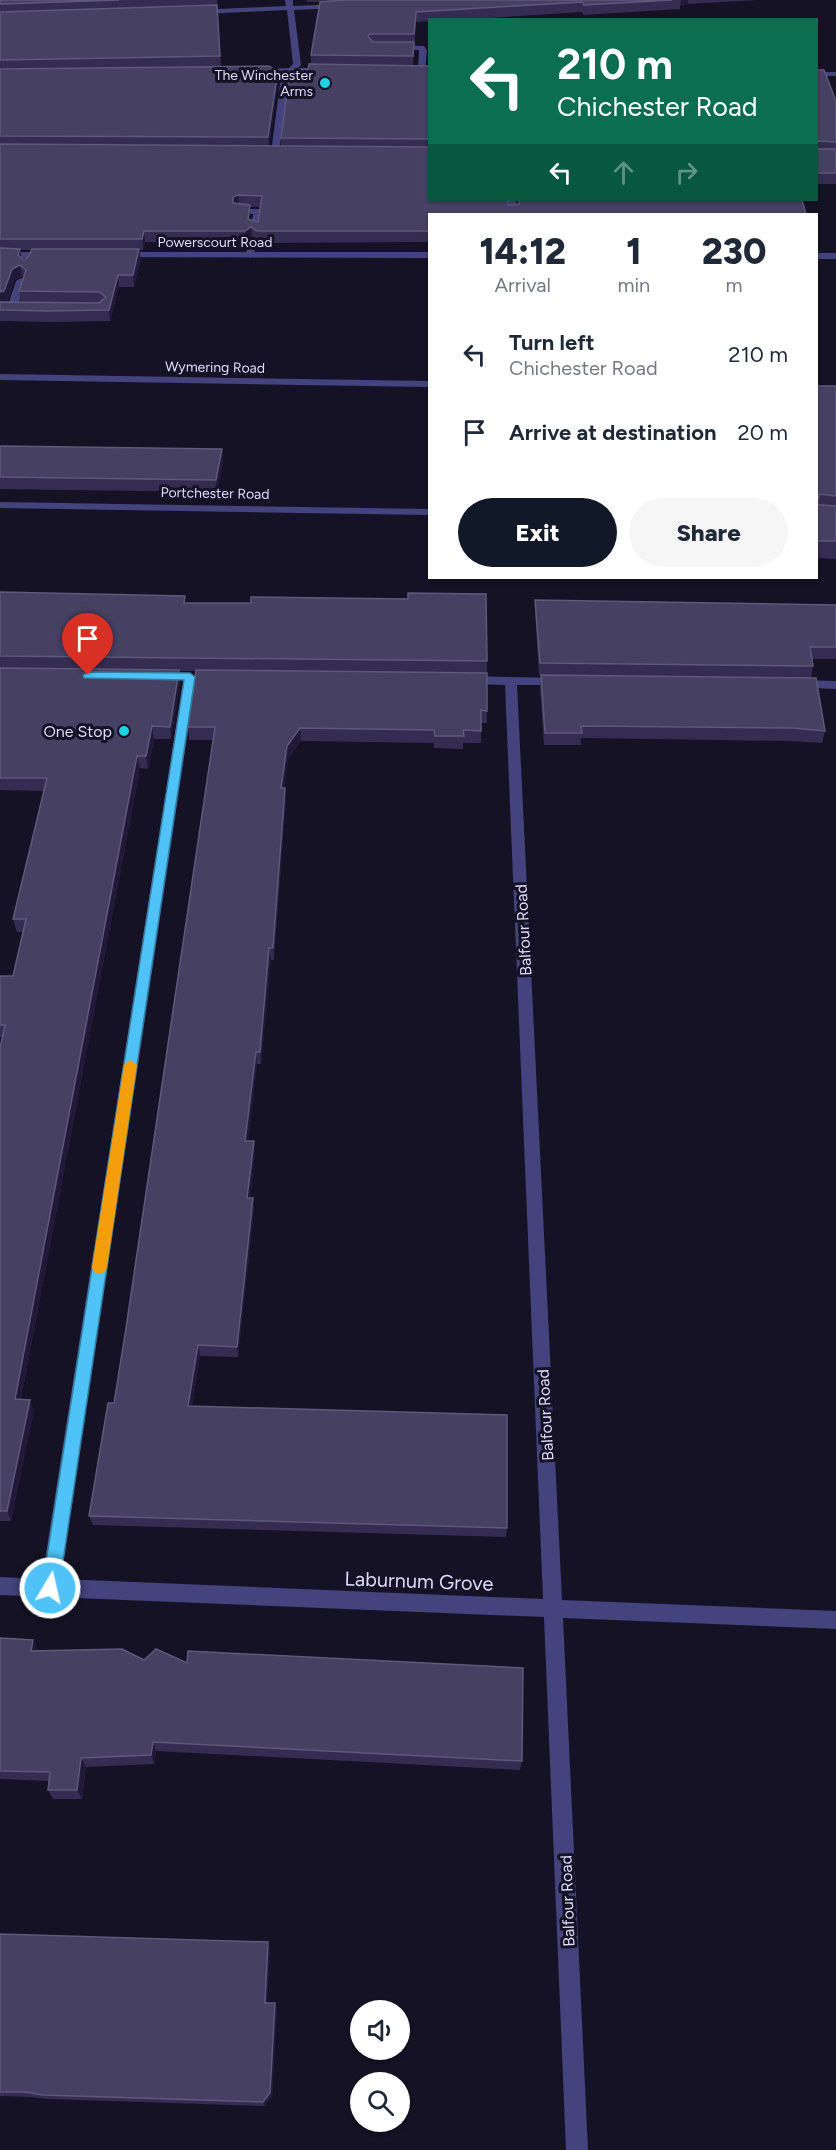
<!DOCTYPE html>
<html lang="en">
<head>
<meta charset="utf-8">
<style>
	:root { --surface:#fff; --page:#f6f6f7; --text:#1f2937; --muted:#747a83; --accent:#111827 }
	body { margin:0; font-family:Figtree,sans-serif; background:var(--page); color:var(--text); height:100vh; display:flex; flex-direction:column; font-size:22px; white-space:nowrap }
	* { box-sizing:border-box; margin:0 }
	p { font-size:20px; color:var(--muted) }
	.icon { flex:none; width:33px; height:33px; fill:none; stroke:currentColor; stroke-width:2; stroke-linecap:round; stroke-linejoin:round }
	.map { position:relative; flex:1; overflow:hidden }
	.drawer { position:absolute; left:428px; top:213px; width:390px; height:366px; display:flex; flex-direction:column; background:var(--surface); border-radius:0px; box-shadow:0 2px 4px #0004 }
	.drawer>* { flex:none }
	.top-card { position:absolute; left:428px; top:18px; width:390px; height:183px; border-radius:0px; box-shadow:0 2px 4px #0004; background:#0b6e4f; color:#fff; overflow:hidden }
	.fabs { position:absolute; left:350px; top:2000px; display:grid; gap:12px }
	.fabs a { display:grid; place-items:center; width:60px; height:60px; border-radius:50%; background:var(--surface); box-shadow:0 2px 4px #0004; font-size:30px }
	.pin { position:absolute; display:grid; place-items:center; width:51px; height:51px; color:#fff; margin:-62px -26px; border-radius:50% 50% 50% 0; rotate:-45deg; box-shadow:0 0 6px #0007 }
	.pin .icon { rotate:45deg }
	.me { position:absolute; width:66px; margin:-33px; rotate:9deg; stroke-linejoin:round; filter:drop-shadow(0 0 4px #0008) }
	.turn { display:flex; align-items:center; gap:21px; height:126px; padding:0 30px; font-size:27px }
	.turn .icon { width:78px; height:78px; stroke-width:2.5 }
	.turn b { display:block; font-size:42px; line-height:51px }
	.lanes { display:flex; align-items:center; height:57px; padding:0 30px; background:#0003; justify-content:center; gap:30px; direction:ltr }
	.lanes .off { opacity:.35 }
	.eta { display:flex; justify-content:space-evenly; align-items:center; height:102px; text-align:center }
	.eta b { font-size:36px; font-weight:800; line-height:42px }
	.cta { display:flex; gap:12px; margin-top:auto; padding:12px 30px }
	.cta a { flex:1; height:69px; border-radius:36px; background:var(--accent); color:#fff; font-size:24px; font-weight:800; line-height:69px; text-align:center }
	.cta a+a { background:var(--page); color:var(--text) }
	ul { padding:0; list-style:none }
	li { display:flex; align-items:center; gap:18px; height:78px; padding:0 30px }
	li div { flex:1 }
	li b { display:block; font-size:22px }
	li em { font-style:normal }
	.map>svg:first-child { display:block }
	.lines { fill:none; stroke-linecap:round; stroke-linejoin:round }
	.service { fill:#44437e; fill-rule:evenodd }
	.minor { fill:#44437e; fill-rule:evenodd }
	.wall { fill:#342d51; fill-rule:evenodd }
	.shaded-wall { fill:#201a38 }
	.building { fill:#464063; stroke:#5e587b; stroke-width:1.5; fill-rule:evenodd }
	.route { fill:#4fc3f7; stroke:#337fa1; stroke-width:1.5 }
	.slow { fill:#f59e0b }
	.poi-dot { fill:#1ed4e4; stroke:#151225; stroke-width:2 }
	.labels { text-anchor:middle; stroke-width:6; stroke-linejoin:round; paint-order:stroke }
	.far-poi-label { font-size:14px; fill:#dedbfb; stroke:#151225; text-anchor:end }
	.far-street-label { font-size:14px; fill:#dedbfb; stroke:#151225 }
	.poi-label { font-size:16px; fill:#dedbfb; stroke:#151225; text-anchor:end }
	.street-label { font-size:16px; fill:#dedbfb; stroke:#151225 }
	.near-street-label { font-size:20px; fill:#dedbfb; stroke:#151225 }
</style>
</head>
<body>
<div class="map">
<svg width="836" height="2150" viewBox="0 0 836 2150">
	<rect width="100%" height="100%" fill="#151225"/>
	<g class="lines">
		<path class="service" d="M391,45L424,46L427,50L425,72L418,70L419,50L394,49Z
			M236,209H261L258,231L251,229L253,214L236,213Z
			M252,240L256,243L254,255L250,258L246,255L248,243Z
			M21,278L26,281L17,308L9,310L7,308L16,281Z"/>
		<path class="minor" d="M285,0H293V6L338,4L342,6L338,8L294,10L301,65L298,68H327L331,70L327,72L293,73L289,77L279,153L275,155L271,153L281,76L284,73H258L254,71L258,69L289,68L293,64L287,10L198,14L194,12L198,10L286,6Z
			M816,72H836V76H816Z
			M508,200H516L517,214H509Z
			M0,252H48L52,255L48,258H0Z
			M120,252H429V258L117,257L116,255Z
			M816,253H836V259H816Z
			M0,374L429,381V387L0,380Z
			M0,502L429,509V515L0,508Z
			M190,673L196,677L61,1579L543,1599L505,685L467,684L461,680L467,676L560,678L564,679V685H517L562,1600L836,1611V1629L563,1618L588,2150H566L544,1617L0,1595V1577L42,1579L184,677Z
			M797,680L836,681V689L793,687L791,684Z"/>
	</g>
	<path class="wall" d="M0,0H217L221,66L278,80L269,146H281V138L311,64V55L320,2H307L306,0H758L688,4L680,6V9L583,15L582,12L459,20H429V21L416,22L413,66H429V200L508,205L518,204V200H802L429,214V242L258,243L252,238L246,243L145,242L143,250H139L141,260L134,287H119L110,321L49,322L0,321ZM250,207H260L258,222L250,220ZM20,250H32L29,256L24,260L21,258ZM22,276L24,277L19,291L21,302H7L14,280Z
		M816,70L836,101V184H816Z
		M816,386H836V559L816,558Z
		M0,446L222,449L223,461L217,492L0,489Z
		M0,592L186,603L487,661V723H481V743H463V749L434,748V743L301,741L288,759L284,788L286,800L274,960H271L261,1064H257L248,1141L255,1153L250,1198L254,1210L238,1357L200,1356L192,1406L507,1528L506,1537L93,1525L89,1516L114,1403L126,1328L213,740H189L188,727L196,671H179L180,682L171,739H154L148,769L140,768L21,1399L34,1410L11,1521H0V1048L3,1037H0V976H13L23,932H17L13,919L44,791L0,790Z
		M535,600L836,605V659H812L813,666L811,678L825,731L822,743L789,741L581,738V745H544L540,688L541,675L748,678L539,675L535,612Z
		M0,1638L38,1650L187,1663L522,1761L520,1770L156,1751L154,1764L86,1767L82,1799H53L48,1790L49,1781L0,1779Z
		M0,1934L270,1948L267,2003H275L277,2008L272,2097L265,2106L48,2099L31,2097L0,2096Z"/>
	<path class="shaded-wall" d="M681,0H688V4L680,6Z
		M278,70V80L269,148L268,137Z
		M238,195L239,206L234,208L233,197Z
		M250,205V216L249,228L251,227L252,238L246,243L245,231L248,219Z
		M144,231L145,242L143,250L142,239Z
		M20,249L22,260L20,266L22,276L14,280L6,303L0,304V292L12,269Z
		M139,249L141,260L134,287L133,275Z
		M118,275L119,287L110,321L109,310Z
		M222,449L223,461L217,492L216,480Z
		M179,670L180,682L171,739L170,727Z
		M152,726L154,739L148,769L146,756Z
		M300,728L301,741L288,759L282,800L281,788L287,746Z
		M137,756L140,768L19,1410L15,1399Z
		M285,788L286,800L274,960L273,948Z
		M269,948L271,960L261,1064L260,1052Z
		M256,1052L257,1064L247,1153L245,1141Z
		M254,1141L255,1153L249,1209L247,1198Z
		M253,1198L254,1210L238,1357L237,1347Z
		M198,1345L200,1356L191,1416L188,1406Z
		M30,1400L34,1410L11,1521L7,1511Z
		M33,1640L38,1650L36,1661L31,1651Z
		M153,1742L156,1751L154,1764L151,1755Z
		M81,1758L86,1767L82,1799L77,1790Z
		M268,1942L270,1948L267,2009L265,2003Z
		M275,2003L277,2008L272,2097L265,2106L263,2102Z"/>
	<path class="building" d="M0,0H119L0,4Z
		M344,0H672L584,5L582,2L416,12L414,34H370L368,36L373,42H414L413,56L311,55L320,2Z
		M217,5L220,56L0,60V12Z
		M309,64L429,66V139L281,138L290,70H308Z
		M268,66L278,70L268,137L0,136V69Z
		M816,70H824L836,101V142L818,141L816,146Z
		M0,144L429,147V200H508V205L519,204V200H802L806,214H429V231H257L251,227L245,231H144L142,239H0ZM238,195L262,196L258,222L248,219L250,205L233,203V197Z
		M816,148L818,149H836V173H816Z
		M0,248L20,249L18,255L24,260L29,256L32,249H139L133,275H118L109,310L47,311L0,310V302L99,303L106,297L99,292L19,291L26,270L20,265L12,269L4,291L0,292Z
		M816,386H836V496L820,494L817,503L820,505L836,506V541H816V473H817L816,469Z
		M0,446L222,449L216,480L0,477Z
		M0,592L185,596L184,603H251V597L408,599V593L486,594L487,661L0,656Z
		M535,600L836,605V647H810L813,666L540,663Z
		M0,668L179,670L170,727L152,726L146,756H137L15,1399L30,1400L7,1511H0V1048L5,1025H0V976H13L26,919H13L47,778H0Z
		M196,670L487,673V711L481,710V731L463,730L464,736H435L434,730L300,728L287,746L281,788H285L273,948H269L260,1052H256L245,1141H254L247,1198H253L237,1347L198,1345L188,1406L507,1415V1528L89,1516L108,1403H114L126,1328L215,727H188Z
		M541,675L816,678L825,731L792,728L581,726L582,733H545Z
		M0,1638L33,1640L31,1651L122,1649L144,1660L156,1649L187,1663L188,1651L523,1668L522,1761L153,1742L151,1755L81,1758L77,1790H48L50,1772L0,1771Z
		M0,1934L268,1942L265,2003H275L270,2093L263,2102L43,2095L25,2092H0Z"/>
	<path class="route" d="M88,672L190,673L195,677L59,1588L56,1593L50,1596L44,1593L42,1588L184,680L84,678L83,675Z"/>
	<path class="slow" d="M130,1060L137,1065L107,1267L105,1272L99,1274L94,1272L92,1267L124,1065Z"/>
	<g class="poi-dot">
		<circle cx="325" cy="83" r="6"/>
		<circle cx="124" cy="731" r="6"/>
	</g>
	<g class="labels">
		<g class="far-poi-label">
			<text x="313" y="80">The Winchester<tspan x="313" dy="16">Arms</tspan></text>
		</g>
		<g class="far-street-label">
			<text x="215" y="247">Powerscourt Road</text>
			<text transform="translate(215 367) rotate(1)" y="5">Wymering Road</text>
			<text transform="translate(215 493) rotate(1)" y="5">Portchester Road</text>
		</g>
		<g class="poi-label">
			<text x="112" y="737">One Stop</text>
		</g>
		<g class="street-label">
			<text transform="translate(523 930) rotate(-93)" y="6">Balfour Road</text>
			<text transform="translate(545 1415) rotate(-93)" y="6">Balfour Road</text>
			<text transform="translate(567 1901) rotate(-92)" y="6">Balfour Road</text>
		</g>
		<g class="near-street-label">
			<text transform="translate(419 1581) rotate(2)" y="7">Laburnum Grove</text>
		</g>
	</g>
</svg>
<div class="fabs">
<a><svg class="icon" aria-label="sound" viewBox="0 0 24 24"><path d="M4 9h4l5-4v14l-5-4H4zM17 9q2 3 0 6"/></svg></a>
<a><svg class="icon" aria-label="search" viewBox="0 0 24 24"><circle cx="10" cy="10" r="6"/><path d="M15 15l6 6"/></svg></a>
</div>
<div class="pin" style="left:88px;top:675px;background:#d93025"><svg class="icon" aria-label="arrive" viewBox="0 0 24 24"><path d="M6 21V4h12l-3 4 3 4H6"/></svg></div>
<svg class="me" style="left:50px;top:1588px" viewBox="-20 -20 40 40"><circle r="17" fill="#4fc3f7" stroke="#fff" stroke-width="3"/><path d="M0-11L8 9 0 5-8 9z" fill="#fff"/></svg>
<div class="top-card">
<div class="turn"><svg class="icon" aria-label="left" viewBox="0 0 24 24"><path d="M17 20v-9H6M10 6l-5 5 5 5"/></svg><div><b>210 m</b>Chichester Road</div></div>
<div class="lanes"><svg class="icon" aria-label="left" viewBox="0 0 24 24"><path d="M17 20v-9H6M10 6l-5 5 5 5"/></svg><svg class="icon off" aria-label="ahead" viewBox="0 0 24 24"><path d="M12 20V5M6 11l6-6 6 6"/></svg><svg class="icon off" aria-label="right" viewBox="0 0 24 24"><path d="M7 20v-9h11M14 6l5 5-5 5"/></svg></div>
</div>
<section class="drawer">
<div class="eta">
<div><b>14:12</b><p>Arrival</p></div>
<div><b>1</b><p>min</p></div>
<div><b>230</b><p>m</p></div>
</div>
<ul>
<li><svg class="icon" aria-label="left" viewBox="0 0 24 24"><path d="M17 20v-9H6M10 6l-5 5 5 5"/></svg><div><b>Turn left</b><p>Chichester Road</p></div><em>210 m</em></li>
<li><svg class="icon" aria-label="arrive" viewBox="0 0 24 24"><path d="M6 21V4h12l-3 4 3 4H6"/></svg><div><b>Arrive at destination</b></div><em>20 m</em></li>
</ul>
<div class="cta"><a>Exit</a><a>Share</a></div>
</section>
</div>
</body>
</html>
